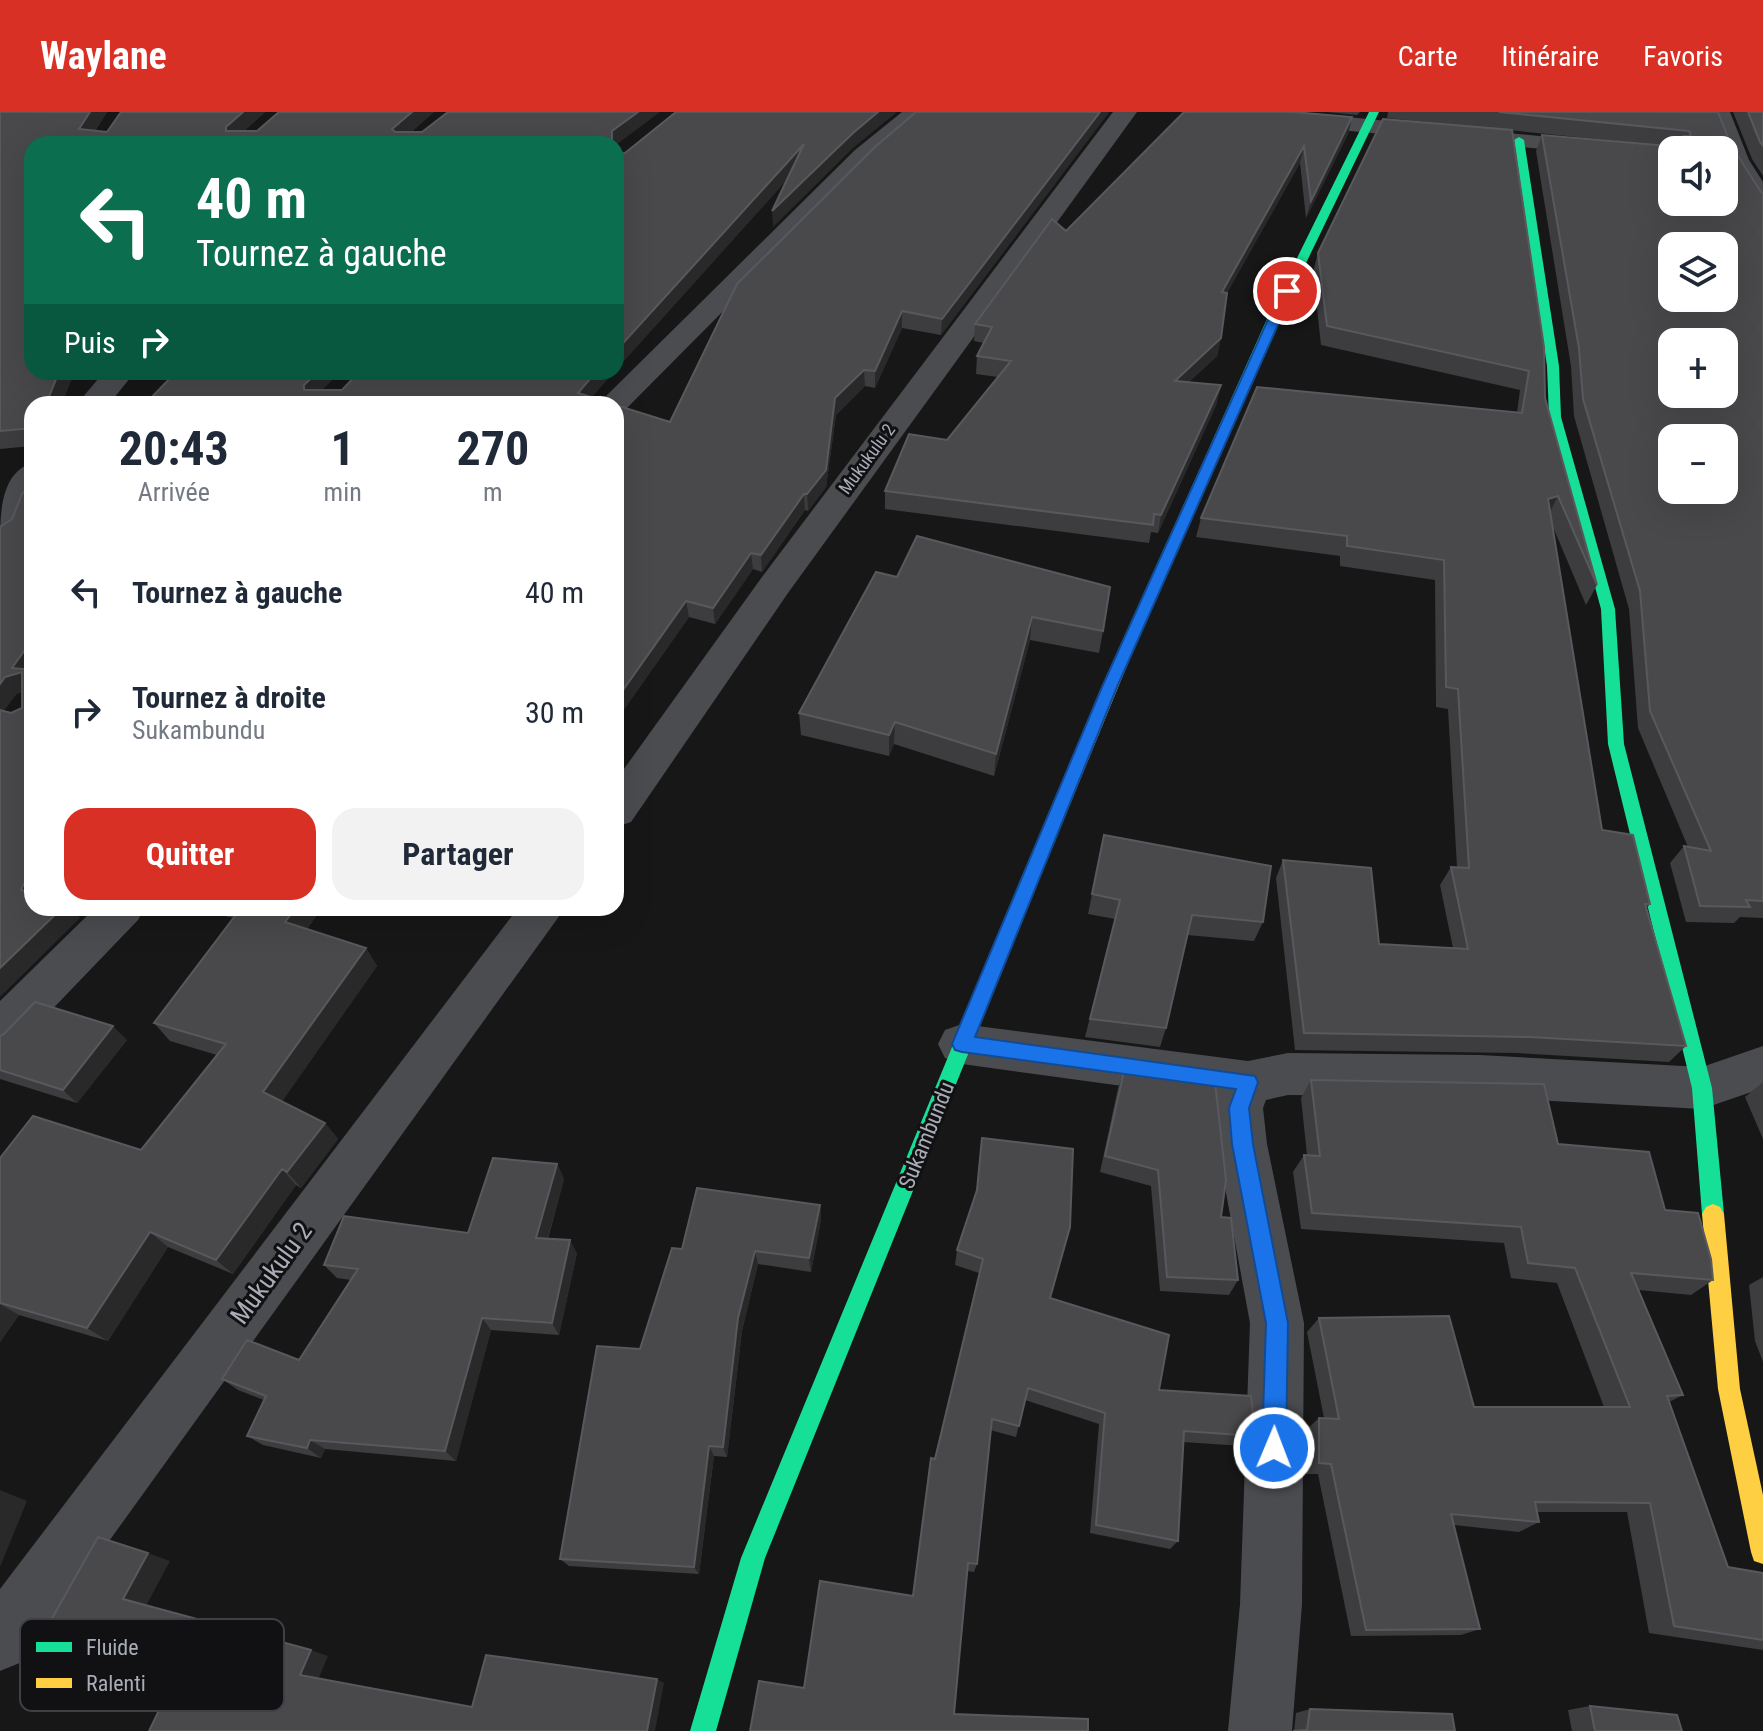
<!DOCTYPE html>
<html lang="fr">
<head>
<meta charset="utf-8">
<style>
	:root { --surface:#fff; --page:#f2f2f3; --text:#1f2937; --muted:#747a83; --accent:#d93025 }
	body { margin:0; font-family:"Roboto Condensed",sans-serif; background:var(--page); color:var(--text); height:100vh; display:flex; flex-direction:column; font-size:30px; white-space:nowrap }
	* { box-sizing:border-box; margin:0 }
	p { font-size:26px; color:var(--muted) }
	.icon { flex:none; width:44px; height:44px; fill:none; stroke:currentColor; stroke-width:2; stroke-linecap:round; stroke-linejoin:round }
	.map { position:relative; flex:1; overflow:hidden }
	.sheet { position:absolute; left:24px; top:284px; width:600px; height:520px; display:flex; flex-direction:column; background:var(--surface); border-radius:24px; box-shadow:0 8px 32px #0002 }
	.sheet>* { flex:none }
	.guide { position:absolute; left:24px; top:24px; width:600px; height:244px; border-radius:24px; box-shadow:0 8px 32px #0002; background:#0b6e4f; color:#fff; overflow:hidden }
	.controls { position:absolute; left:1658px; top:24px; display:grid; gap:16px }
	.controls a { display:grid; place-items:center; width:80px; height:80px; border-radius:16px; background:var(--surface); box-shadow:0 8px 32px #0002; font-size:40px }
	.pin { position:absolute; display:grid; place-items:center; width:68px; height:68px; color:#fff; margin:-34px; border:4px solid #fff; border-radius:50%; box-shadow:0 2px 8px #0007 }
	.me { position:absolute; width:88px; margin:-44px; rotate:1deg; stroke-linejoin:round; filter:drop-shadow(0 0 6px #0008) }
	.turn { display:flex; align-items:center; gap:28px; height:168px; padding:0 40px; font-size:36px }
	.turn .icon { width:104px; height:104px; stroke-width:2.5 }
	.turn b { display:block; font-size:56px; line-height:68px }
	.then { display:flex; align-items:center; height:76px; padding:0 40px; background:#0003; gap:16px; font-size:30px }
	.eta { display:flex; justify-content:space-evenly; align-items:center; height:136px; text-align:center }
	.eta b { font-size:48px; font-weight:700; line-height:56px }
	.button { display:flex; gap:16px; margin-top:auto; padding:16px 40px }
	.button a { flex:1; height:92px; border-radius:24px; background:var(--accent); color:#fff; font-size:32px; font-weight:700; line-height:92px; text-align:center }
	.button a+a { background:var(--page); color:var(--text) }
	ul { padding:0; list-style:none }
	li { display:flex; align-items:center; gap:24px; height:120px; padding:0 40px }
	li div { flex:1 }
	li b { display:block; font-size:30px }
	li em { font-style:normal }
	header { display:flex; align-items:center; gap:48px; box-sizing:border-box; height:112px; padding:0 40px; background:var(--accent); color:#fff }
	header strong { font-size:38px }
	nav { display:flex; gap:44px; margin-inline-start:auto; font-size:28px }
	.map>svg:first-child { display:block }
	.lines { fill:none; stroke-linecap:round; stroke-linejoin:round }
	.street { fill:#4b4c50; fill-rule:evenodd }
	.fast { fill:#16e098; fill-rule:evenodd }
	.slow { fill:#ffcf43; fill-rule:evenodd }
	.wall { fill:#3d3d3f }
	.shaded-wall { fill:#29292a }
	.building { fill:#49494c; stroke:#58595d; stroke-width:2; fill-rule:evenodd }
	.route { fill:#1a73e8; stroke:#114b97; stroke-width:2 }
	.labels { text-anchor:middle; stroke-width:6; stroke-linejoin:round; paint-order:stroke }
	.far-street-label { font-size:18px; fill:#a8adb8; stroke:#111113 }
	.street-label { font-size:22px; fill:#a8adb8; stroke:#111113 }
	.near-street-label { font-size:26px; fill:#a8adb8; stroke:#111113 }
	.key { fill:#111113; stroke:#3e4045; stroke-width:2 }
	.key-label { font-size:22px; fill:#a8adb8 }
</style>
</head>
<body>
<header>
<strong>Waylane</strong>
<nav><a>Carte</a><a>Itinéraire</a><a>Favoris</a></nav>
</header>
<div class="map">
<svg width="1763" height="1619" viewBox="0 0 1763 1619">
	<rect width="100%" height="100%" fill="#171717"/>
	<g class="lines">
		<path class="street" d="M902,0H928L873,48L624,299L616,300V292H598L855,38Z
			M1113,0H1137L788,481L631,710L616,715V668L762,465Z
			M1209,0H1297L1681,38H1672V49L1221,7L1213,5Z
			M1706,0H1730L1749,48L1763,70V98L1754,95L1725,48L1724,38H1721Z
			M104,260H135L109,292H77Z
			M32,351C32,381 36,425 0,435C0,403 0,361 32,351Z
			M95,796H145L138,808L17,934L0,940V889Z
			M518,796H565L22,1550L0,1559V1477Z
			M962,912L1248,949L1288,941L1480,943L1702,955L1763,934V976L1702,997L1480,985L1288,983L1266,988L1263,996L1267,1032L1304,1211L1302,1492L1292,1619H1228L1240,1492L1250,1211L1217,1032L1215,996L1218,987L962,952L945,946L938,932L945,918Z"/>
		<path class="fast" d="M1369,0H1379L1279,207L1142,517L1140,521H1130L1128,517L1267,207Z
			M1519,25L1524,28L1559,254L1561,305L1615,497L1624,632L1712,976L1724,1102L1720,1109L1713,1112L1706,1109L1702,1102L1692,976L1608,632L1601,497L1549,305L1547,254L1514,28Z
			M995,845L1002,848L1004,853L765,1446L716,1619H690L741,1446L986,853L988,848Z"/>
		<path class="slow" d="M1135,512L1142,517L1004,853L1002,858H988L986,853L1128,517Z
			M1713,1092L1720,1095L1724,1102L1740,1277L1763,1383V1452L1754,1449L1751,1440L1718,1277L1702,1102L1706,1095Z"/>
	</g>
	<path class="wall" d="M0,0H107L95,19L107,20L121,0H265L244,19H257L279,0H434L411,20L616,33L32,32V260H74L62,292H32V334L0,337Z
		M1109,0L941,223L902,216L875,276L865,274L836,303L826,375L808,399L805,398L762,460L753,457L715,512L689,505L618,606L616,605V293L670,310Z
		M1327,0H1360L1357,3Z
		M1388,0H1718L1731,33L1761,80L1763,81V806L1740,805L1734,811L1686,810L1670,751L1684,734L1688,735L1638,616L1629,497L1574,304L1571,254L1536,39L1542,23L1678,35L1387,6Z
		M1733,0H1763V64L1752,47Z
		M1352,5L1348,22L1306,106L1300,51L1227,181L1221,226L1217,244L1189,270L1217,291L1158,421L1151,420L1149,431L885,397V379L947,328L998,265L976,262L977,244L984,231L974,229L975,212L1066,119Z
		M1383,7L1545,286L1597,473L1586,493L1553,415L1602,718L1650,792L1647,796L1686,934L1669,950L1516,941L1295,938L1276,766L1283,748L1379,832L1453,836L1440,773L1451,755H1457L1448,597L1436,595L1435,468L1340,454V444L1196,425L1201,406L1517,301L1520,278L1321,233L1313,160L1318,141Z
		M876,460L1103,519L1099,541L1030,528L994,664L894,632L889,644L801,623L799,601Z
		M1104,723L1263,810L1254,829L1187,823L1166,916L1160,935L1085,925L1115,807L1088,802Z
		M211,796H322L307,817L366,836L377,854L282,989L325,1011L338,1027L301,1076L296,1073L233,1162L168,1135L108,1229L19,1203L0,1230V1046L141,1038L217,943L170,929L154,911L233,806L214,801Z
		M0,924L127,928L77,991L0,967Z
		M1124,959L1221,1105L1238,1168L1229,1183L1160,1179L1151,1074L1100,1060L1118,976Z
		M1311,968L1558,1032L1665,1098L1713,1168L1691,1183L1639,1178L1683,1283L1669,1290L1728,1455L1763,1461V1538L1649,1521L1627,1400H1537L1539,1410L1519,1420L1454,1413L1480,1517L1461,1523L1351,1524L1318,1362H1306V1318L1319,1306H1324L1307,1220L1319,1206L1474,1295H1604L1557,1171L1511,1166L1504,1131L1301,1117L1293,1060L1304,1043H1307L1301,986Z
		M1763,970V1027L1745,985Z
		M982,1026L1050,1186L1159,1278L1253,1324L1243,1334L1183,1330L1178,1429L1170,1437L1090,1421L1099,1312L1025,1288L1016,1325L990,1318L977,1452L974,1460L967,1459L750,1619L804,1576L913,1484L935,1347L979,1161L955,1153L957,1138L976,1082Z
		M557,1052L564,1067L548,1127L577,1141L559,1223L491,1218L456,1349L325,1337L321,1346L263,1333L247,1324L264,1288L238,1278L222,1267L299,1248L351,1168L337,1166L324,1153L468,1121Z
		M820,1093L821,1108L811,1160L758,1152L742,1219L727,1345L714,1344L699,1462L569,1454L560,1447L640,1237L682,1137Z
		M1763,1165V1250L1755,1229L1749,1173Z
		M1590,1594L1682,1619H1572L1568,1598Z
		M1310,1597L1455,1619H1294L1296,1601Z"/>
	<path class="shaded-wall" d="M90,0H107L86,32L79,17Z
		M243,0H265L232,30L226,19V15Z
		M412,0H434L396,32L392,17Z
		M638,0H660L616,33V32H612V19Z
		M878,0H897L853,36L773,115L772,99L853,21Z
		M1100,0H1109L941,223L942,207Z
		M1352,5L1348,22L1306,106L1311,89Z
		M804,32L805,48L616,258V239Z
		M1304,34L1300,51L1218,197L1222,180Z
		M902,199V216L875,276V259Z
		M1221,226L1217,244L1171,287L1175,269Z
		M864,258L865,274L836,303L826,375L808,399L807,382L835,286Z
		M59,260H74L62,292H46Z
		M318,260H340L311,290L304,278V273Z
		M596,260H614L586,292L578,281Z
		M1221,273L1217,291L1158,421L1161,403Z
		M804,382L805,398L762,460L761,443Z
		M1558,384L1548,404V387Z
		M751,441L753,457L715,512L713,496Z
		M686,489L689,505L618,606L616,596V588Z
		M1032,505L1030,528L994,664L996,642Z
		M32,528V577L17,582L2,601H0V572Z
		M895,610L894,632L889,644V623Z
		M32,754V790L21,778Z
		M62,796H71L80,806L0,885V856Z
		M296,796H322L298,829L285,810Z
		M366,836L377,854L277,997L263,980Z
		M113,914L127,928L77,991L63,978Z
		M325,1011L338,1027L301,1076L287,1060Z
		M557,1052L564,1067L544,1139L536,1126Z
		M282,1057L296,1073L233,1162L216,1148Z
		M820,1093L821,1108L811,1160L809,1146Z
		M150,1120L168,1135L108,1229L87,1216Z
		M570,1128L577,1141L559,1223L552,1211Z
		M755,1139L758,1152L742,1219L727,1345L723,1335L738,1206Z
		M0,1192L19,1203L0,1230Z
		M482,1206L491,1218L456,1349L445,1339Z
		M310,1328L325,1337L321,1346L307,1336Z
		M709,1334L714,1344L699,1462L694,1455Z
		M0,1378L27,1389L0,1455Z
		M148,1441L170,1449L146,1494L123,1487Z
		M311,1538L328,1544L318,1568L300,1563Z
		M657,1567L664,1571L655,1619H647Z"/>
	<path class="building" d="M0,0H90L79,17L107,20L121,0H243L226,15V19H257L279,0H412L392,17L395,20H422L448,0H638L612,19V32H32V260H59L46,292H32V316L0,319Z
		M676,0H878L853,21L772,99L804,32L616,239V42L625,41Z
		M916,0H1100L942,207L902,199L875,259L864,258L835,286L826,358L807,382H804L761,443L751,441L713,496L686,489L616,588V293L670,310L737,172L875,35Z
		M1184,0H1293L1352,5L1311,89L1304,34L1222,180L1227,181L1221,226L1175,269L1221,273L1161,403L1154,402L1153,413L885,379L909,322L947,328L1011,249L977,244L992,215L975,212L1052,107L1066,119Z
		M1499,0H1718L1731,33L1761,80L1763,81V789L1746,788L1750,795L1700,794L1684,734L1711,739L1650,599L1640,479L1583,287L1579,236L1542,23L1680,35L1683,24H1691L1689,19ZM1672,38H1724V90H1672ZM1672,134H1724V186H1672ZM1672,230H1724V282H1672ZM1672,326H1724V378H1672Z
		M1748,0H1763V34L1760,30Z
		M1383,7L1512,18L1544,235L1545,286L1597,473L1558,384L1548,387L1602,718L1633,723L1650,792H1645L1686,934L1530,925L1304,921L1283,748L1371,756L1379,832L1468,837L1451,755L1469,756L1458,577L1446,575L1444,448L1347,434V424L1201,406L1257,275L1522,301L1529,259L1327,214L1318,141Z
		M176,260H318L304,273V278H342L359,260H596L578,281L613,292H145Z
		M32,370V528L12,556L32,558V754L21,778L32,781V796H62L0,856V598L11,601L22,596V560L5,565L0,572V415L12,407L22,382Z
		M917,424L1110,475L1103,519L1032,505L996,642L895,610L889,623L799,601L876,460L897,465Z
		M1104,723L1271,754L1263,810L1192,803L1166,916L1090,907L1120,788L1092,782Z
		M241,796H296L285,810L366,836L263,980L325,1011L287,1060L282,1057L216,1148L150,1120L87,1216L0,1191V1046L33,1004L141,1038L226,932L154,911Z
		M35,890L113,914L63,978L0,958V924L4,922Z
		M1124,959L1215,971L1226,1068L1221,1105L1231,1106L1238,1168L1167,1165L1158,1058L1105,1044Z
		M1311,968L1544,972L1558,1032L1649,1040L1665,1098L1698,1101L1711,1147L1713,1168L1631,1161L1683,1283L1667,1284L1728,1455L1763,1461V1528L1674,1514L1650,1391L1535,1390L1539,1410L1451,1402L1480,1517L1366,1518L1331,1352L1319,1351V1306L1339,1307L1319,1206L1449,1204L1474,1295H1630L1575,1156L1528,1151L1521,1115L1312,1101L1304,1043L1320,1044Z
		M982,1026L1073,1037L1070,1115L1050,1186L1169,1223L1159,1278L1251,1284L1253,1302V1324L1184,1319L1178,1429L1096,1413L1105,1301L1028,1276L1019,1314L992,1307L977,1452L968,1451L954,1602L1088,1607V1619H750L759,1569L804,1576L820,1469L913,1484L931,1346L935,1347L983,1147L957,1138L977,1078Z
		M493,1046L557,1052L536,1126L570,1128L552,1211L482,1206L445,1339L310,1328L307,1336L247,1324L266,1284L222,1267L247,1228L299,1248L358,1157L324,1153L344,1104L468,1121Z
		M697,1076L820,1093L809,1146L755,1139L738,1206L723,1335L709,1334L694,1455L560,1447L597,1234L640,1237L672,1136L682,1137Z
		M98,1425L148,1441L123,1487L311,1538L300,1563L472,1595L486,1543L657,1567L647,1619H149L167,1582L33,1540Z
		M1590,1594L1677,1603L1682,1619H1595Z
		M1310,1597L1452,1602L1455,1619H1293L1307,1618Z"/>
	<path class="route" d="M1287,176L1293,179L1117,575L975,925L1255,964L1258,970L1249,996L1253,1032L1288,1211L1286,1336L1282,1344L1274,1348L1266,1344L1262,1336L1266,1211L1232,1032L1229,996L1236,977L962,940L955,938L952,932L1102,575L1281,179Z"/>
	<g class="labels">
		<g class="far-street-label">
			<text transform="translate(867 347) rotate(-54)" y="6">Mukukulu 2</text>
		</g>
		<g class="street-label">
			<text transform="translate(926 1023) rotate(-68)" y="8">Sukambundu</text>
		</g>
		<g class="near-street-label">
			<text transform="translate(271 1161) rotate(-54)" y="9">Mukukulu 2</text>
		</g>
	</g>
	<rect x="20" y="1507" width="264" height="92" rx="12" class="key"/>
	<rect x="36" y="1530" width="36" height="10" fill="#16e098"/>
	<rect x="36" y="1566" width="36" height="10" fill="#ffcf43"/>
	<g class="key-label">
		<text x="86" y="1543">Fluide</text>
		<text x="86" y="1579">Ralenti</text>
	</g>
</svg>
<div class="controls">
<a><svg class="icon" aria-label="sound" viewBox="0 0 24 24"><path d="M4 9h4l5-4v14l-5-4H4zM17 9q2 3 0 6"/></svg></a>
<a><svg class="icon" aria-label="layers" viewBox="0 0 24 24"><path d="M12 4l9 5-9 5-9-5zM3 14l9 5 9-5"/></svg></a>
<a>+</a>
<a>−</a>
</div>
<div class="pin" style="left:1287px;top:179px;background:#d93025"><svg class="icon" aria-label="arrive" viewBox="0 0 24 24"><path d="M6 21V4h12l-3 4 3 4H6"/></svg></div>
<svg class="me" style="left:1274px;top:1336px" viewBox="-20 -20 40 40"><circle r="17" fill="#1a73e8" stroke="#fff" stroke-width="3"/><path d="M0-11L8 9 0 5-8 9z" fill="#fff"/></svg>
<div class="guide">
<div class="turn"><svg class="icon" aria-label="left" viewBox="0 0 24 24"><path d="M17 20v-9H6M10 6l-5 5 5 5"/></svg><div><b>40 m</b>Tournez à gauche</div></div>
<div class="then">Puis<svg class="icon" aria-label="right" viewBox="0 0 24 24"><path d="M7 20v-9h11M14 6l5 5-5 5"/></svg></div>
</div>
<section class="sheet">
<div class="eta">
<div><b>20:43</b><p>Arrivée</p></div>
<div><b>1</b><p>min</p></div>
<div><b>270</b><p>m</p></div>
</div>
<ul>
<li><svg class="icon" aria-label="left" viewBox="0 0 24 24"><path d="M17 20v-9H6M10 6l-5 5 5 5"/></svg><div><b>Tournez à gauche</b></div><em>40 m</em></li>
<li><svg class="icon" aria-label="right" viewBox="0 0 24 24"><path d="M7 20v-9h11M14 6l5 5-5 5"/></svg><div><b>Tournez à droite</b><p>Sukambundu</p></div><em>30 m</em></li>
</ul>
<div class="button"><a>Quitter</a><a>Partager</a></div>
</section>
</div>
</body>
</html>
